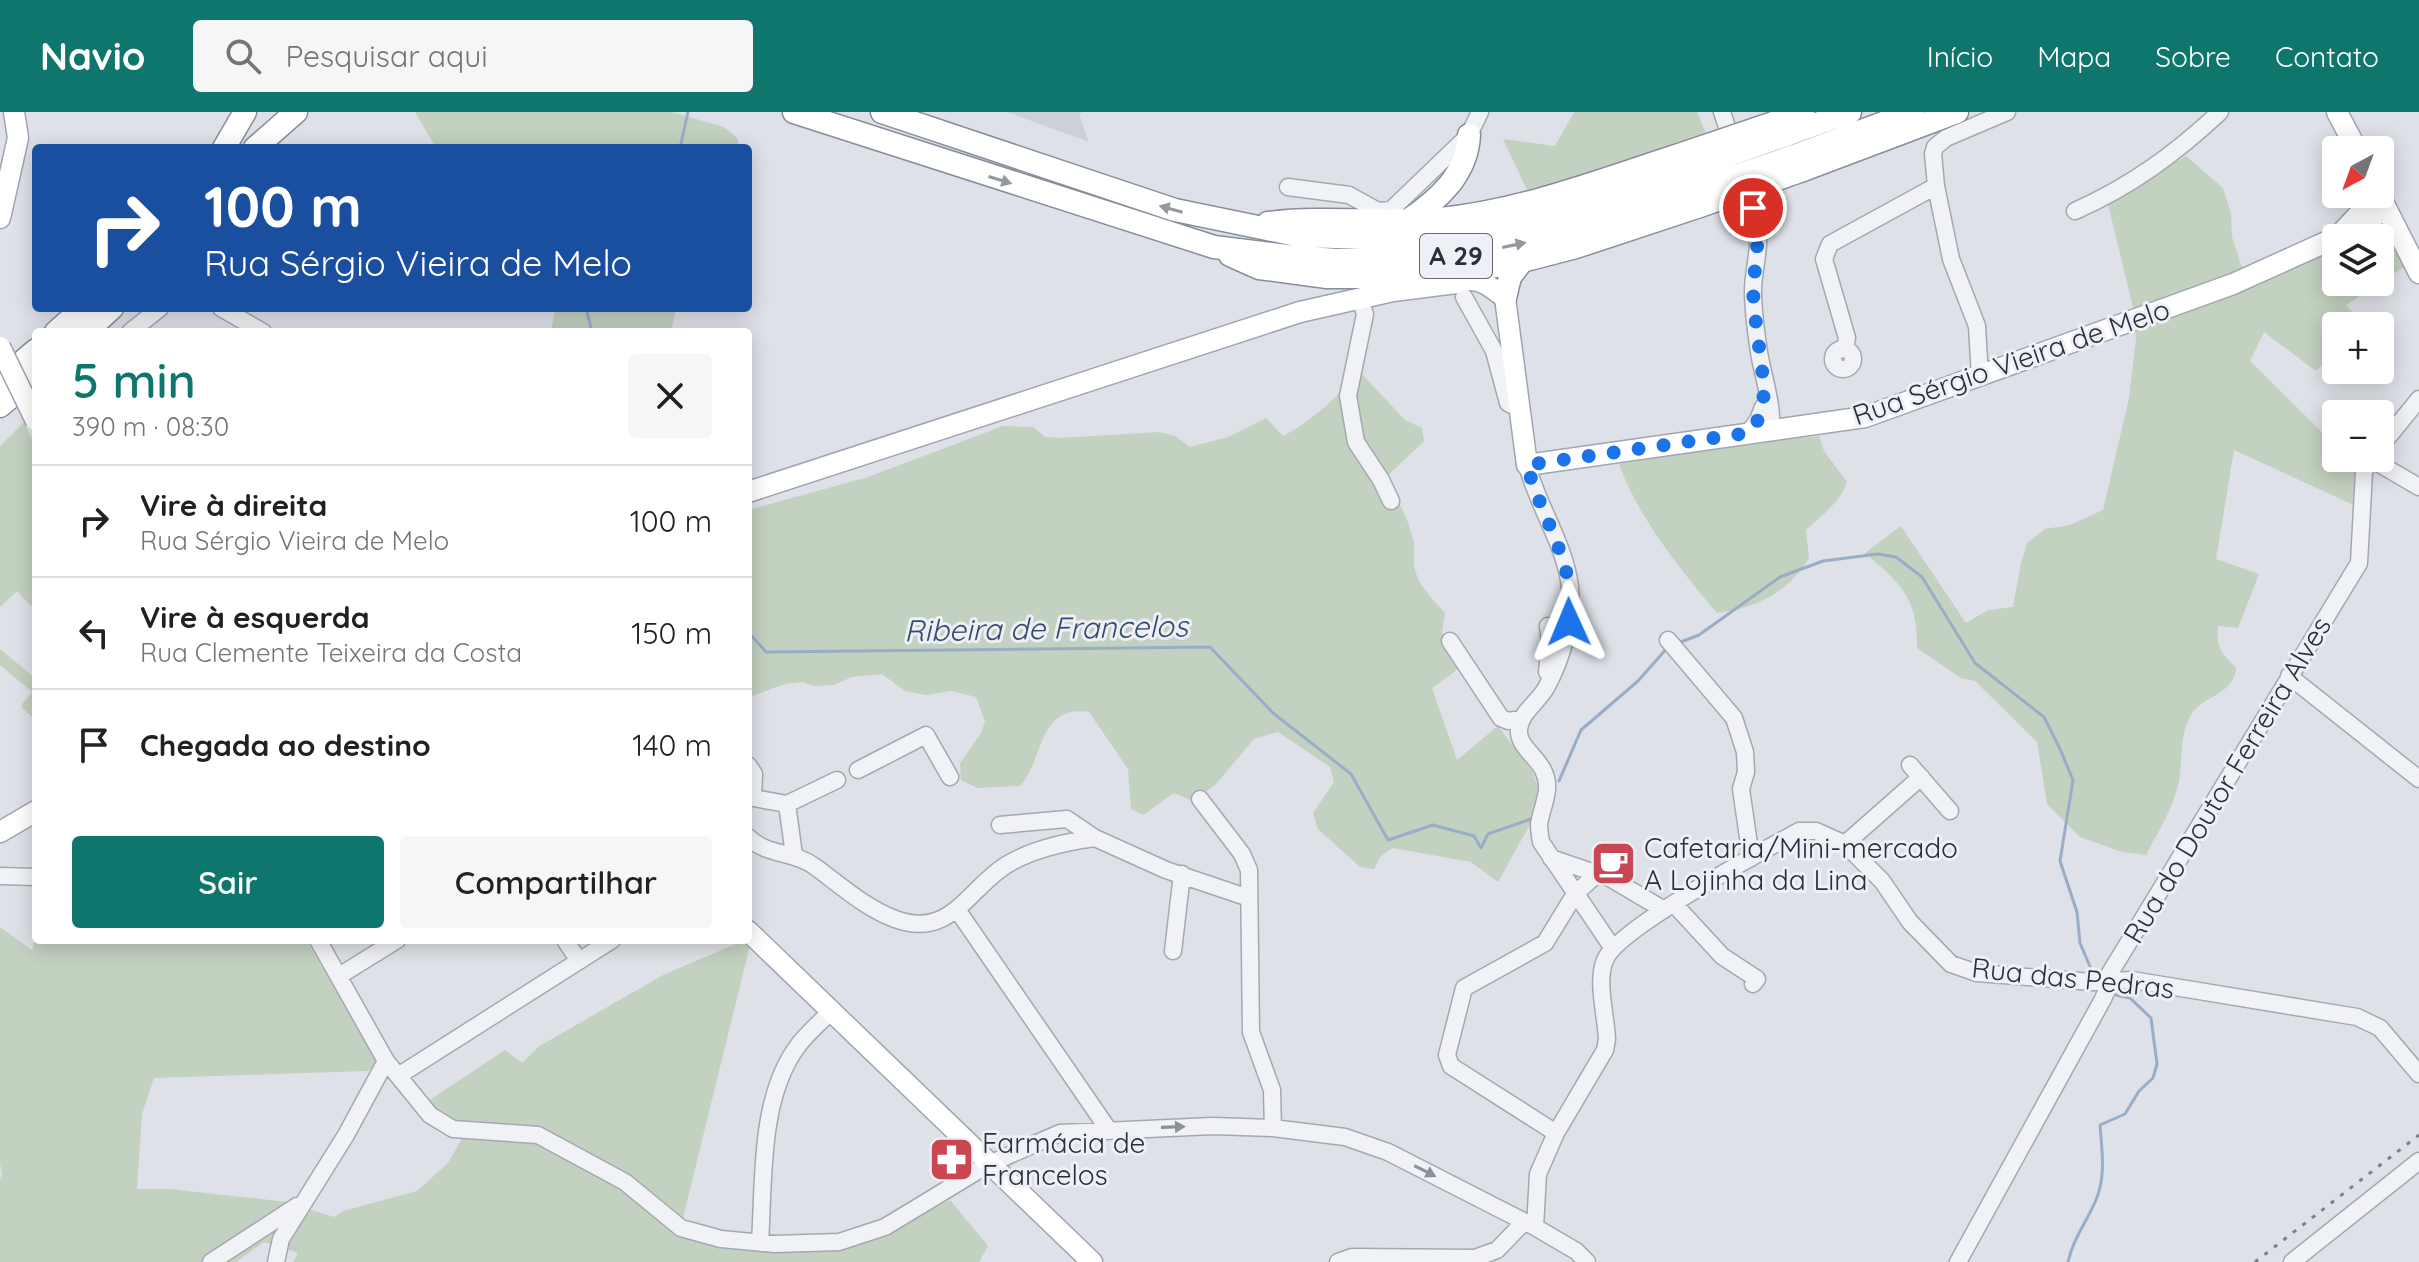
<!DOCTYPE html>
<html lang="pt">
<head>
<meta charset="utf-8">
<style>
	:root { --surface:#fff; --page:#f6f6f6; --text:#202124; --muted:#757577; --line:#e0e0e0; --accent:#0f766e }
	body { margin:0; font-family:Quicksand,sans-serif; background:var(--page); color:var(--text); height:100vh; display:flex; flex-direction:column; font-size:30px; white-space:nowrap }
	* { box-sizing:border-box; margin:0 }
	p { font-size:26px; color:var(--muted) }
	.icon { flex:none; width:44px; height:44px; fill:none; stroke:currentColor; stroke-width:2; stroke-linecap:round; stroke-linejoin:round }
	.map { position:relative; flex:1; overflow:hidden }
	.side { position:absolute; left:32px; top:216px; width:720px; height:616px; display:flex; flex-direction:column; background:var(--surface); border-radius:8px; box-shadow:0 4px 20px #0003 }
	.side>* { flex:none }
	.top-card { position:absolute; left:32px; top:32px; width:720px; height:168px; border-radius:8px; box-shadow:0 4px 20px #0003; background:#1a4fa0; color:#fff; overflow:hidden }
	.needle { width:52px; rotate:221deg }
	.controls { position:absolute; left:2322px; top:24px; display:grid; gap:16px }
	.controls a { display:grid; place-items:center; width:72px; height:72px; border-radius:8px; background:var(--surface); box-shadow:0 4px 20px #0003; font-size:40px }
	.pin { position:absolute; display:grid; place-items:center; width:68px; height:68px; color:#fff; margin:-34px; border:4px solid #fff; border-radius:50%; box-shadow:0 2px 8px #0007 }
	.me { position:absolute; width:88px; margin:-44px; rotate:359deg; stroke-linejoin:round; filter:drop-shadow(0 0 6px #0008) }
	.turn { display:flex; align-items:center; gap:28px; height:168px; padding:0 40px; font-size:36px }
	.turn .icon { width:104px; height:104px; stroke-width:2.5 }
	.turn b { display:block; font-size:56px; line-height:68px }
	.round { display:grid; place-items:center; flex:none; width:84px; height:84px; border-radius:8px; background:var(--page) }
	.overview { display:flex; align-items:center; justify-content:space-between; height:136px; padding:0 40px }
	h1 { font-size:48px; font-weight:600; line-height:60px; color:var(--accent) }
	.primary-button { display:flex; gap:16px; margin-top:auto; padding:16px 40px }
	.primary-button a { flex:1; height:92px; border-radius:8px; background:var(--accent); color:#fff; font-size:32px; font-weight:600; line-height:92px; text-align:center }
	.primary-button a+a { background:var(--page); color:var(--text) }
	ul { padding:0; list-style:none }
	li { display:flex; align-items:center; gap:24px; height:112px; padding:0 40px; border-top:2px solid var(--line) }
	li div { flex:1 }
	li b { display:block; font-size:30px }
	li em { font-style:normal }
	header { display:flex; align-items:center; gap:48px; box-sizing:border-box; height:112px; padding:0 40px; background:var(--accent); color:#fff }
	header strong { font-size:38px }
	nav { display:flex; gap:44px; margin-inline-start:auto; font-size:28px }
	.search { width:560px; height:72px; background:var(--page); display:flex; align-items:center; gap:20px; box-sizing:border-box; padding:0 28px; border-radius:8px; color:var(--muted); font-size:30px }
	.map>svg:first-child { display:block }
	.built { fill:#cdd0d9 }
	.green { fill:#c3d1c0 }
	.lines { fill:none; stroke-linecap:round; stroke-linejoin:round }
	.stream { stroke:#9aadc7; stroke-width:3 }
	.minor-casing { stroke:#a4a8b1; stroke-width:19 }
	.major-casing { stroke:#9ea5b3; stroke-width:23 }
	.highway-casing { stroke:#868e9d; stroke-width:25 }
	.minor { stroke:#f1f2f6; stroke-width:16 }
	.major { stroke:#fff; stroke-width:20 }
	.highway { stroke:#fff; stroke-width:22 }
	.rail { stroke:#788090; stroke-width:3; stroke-dasharray:4 8; stroke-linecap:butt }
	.major-bridge-casing { stroke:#9ea5b3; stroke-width:23; stroke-linecap:butt }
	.highway-bridge-casing { stroke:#868e9d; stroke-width:25; stroke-linecap:butt }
	.major-bridge { stroke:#fff; stroke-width:20 }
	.highway-bridge { stroke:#fff; stroke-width:22 }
	.oneway { fill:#94979e }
	.oneway2 { fill:#8c909a }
	.route { stroke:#1a73e8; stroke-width:14; stroke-dasharray:0 25.2 }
	.labels { text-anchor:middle; stroke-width:6; stroke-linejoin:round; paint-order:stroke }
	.shield { fill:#eef0f5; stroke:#636975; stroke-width:2 }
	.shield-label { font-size:26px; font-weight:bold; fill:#282f3e }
	.street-label { font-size:28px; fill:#282f3e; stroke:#eef0f5 }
	.poi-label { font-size:28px; fill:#282f3e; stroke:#eef0f5; text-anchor:start }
	.water-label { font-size:30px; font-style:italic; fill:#344b70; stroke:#eef0f5 }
</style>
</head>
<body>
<header>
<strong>Navio</strong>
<div class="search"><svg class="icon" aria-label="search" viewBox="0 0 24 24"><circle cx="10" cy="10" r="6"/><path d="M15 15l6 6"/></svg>Pesquisar aqui</div>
<nav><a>Início</a><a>Mapa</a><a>Sobre</a><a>Contato</a></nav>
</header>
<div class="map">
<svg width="2419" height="1150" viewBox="0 0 2419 1150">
	<rect width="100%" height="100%" fill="#dee1e7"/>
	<path class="built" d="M1007,0H1082L1079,3L1089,30Z"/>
	<path class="green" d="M415,0H672L724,15L738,27V36H436Z
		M1574,0H1697L1708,26L1529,82L1503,27L1555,34Z
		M2186,44L2223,76L2231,101L2232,125L2249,177L2336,134V170H2380V129L2391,132L2407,153L2346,193L2361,210L2358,214H2336V238L2316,259L2264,220L2250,249L2336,334V346H2349L2359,355L2358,395L2234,338L2216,447L2259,462L2238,516L2218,514C2216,534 2221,542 2236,555C2235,583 2203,583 2191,603C2179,623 2183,646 2179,669C2174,695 2158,720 2146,743L2122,740L2080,725L2047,692L2037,630L1975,569L1961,566L1917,536C1918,486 1901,472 1865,441L1901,414L1966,511L1988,498L2013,495L2021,451L2027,431L2045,417L2070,413L2103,398L2129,286L2136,227L2133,196L2108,92Z
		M555,196H676L671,220H551Z
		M1360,260L1405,308L1422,316L1424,329L1381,370C1400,387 1409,408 1414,432C1415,441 1413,450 1415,458C1419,474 1434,489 1445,501L1442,521L1461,555L1432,576L1457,648L1498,614L1532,659L1543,689L1498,770L1471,750L1392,736L1380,745L1374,757L1360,755L1318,717L1313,701L1334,670L1330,655L1278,620L1254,627L1215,673L1193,689L1174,681L1143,703L1131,697L1128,657L1089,600C1037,593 1045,646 1020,674L977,676L961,668L960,651L981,621L985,609L976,585L951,579L926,583L905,579L882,562L852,565L833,573L814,574L803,570L785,572L752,584L748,581V398L868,365L1003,314L1033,315L1045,325L1060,326L1160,320L1175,324L1190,335L1228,325L1266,306L1283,324C1312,309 1338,284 1360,260Z
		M24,310L36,337V499L17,479L0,495V334Z
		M1819,324L1824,339L1847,370C1840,391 1821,404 1806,418L1809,446C1788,481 1756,496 1717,501C1680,457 1639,407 1619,352L1728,333Z
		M0,537L36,567V591L33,595L36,597V608L22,596V592L32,580L0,553Z
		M0,815L32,838L36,824V828H306L380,953L367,959L154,966L142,1002L137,1077H169L287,1090L334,1105L343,1099L417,1079L448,1051L465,1021L428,989L505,938L522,951L538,935L663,863L752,825L681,1114L695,1126L717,1135L737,1137L818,1134L842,1138L899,1115L950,1088L988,1134L979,1150H293L298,1141L264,1130L236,1150H0V1067L2,1062L0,1052Z"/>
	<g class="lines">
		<path class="stream" d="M680,36L688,0
			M586,196L592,220
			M748,520L766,540L1210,535L1273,601L1351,662L1388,728L1433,713L1474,724L1481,736L1488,722L1531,707
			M1678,531L1699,523L1780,465L1823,449L1878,442L1896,445L1922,465L1975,551L2044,605L2060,637L2073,668L2060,749L2077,800L2080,831L2094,864
			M1559,669L1581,618L1638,569L1668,535
			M2068,1150C2073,1127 2087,1109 2096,1088C2106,1064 2102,1039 2100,1013L2125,1002L2139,979L2153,966L2157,952L2151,906L2130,886L2116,883"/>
		<defs>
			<path id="minor" d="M1722,0L1733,33
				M1745,70C1750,87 1757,105 1758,124C1759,142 1753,161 1753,179C1753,199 1756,220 1759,240C1762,261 1775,299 1770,318
				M1288,75L1349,83L1378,99L1391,98L1469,23L1480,0
				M2075,99C2131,74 2175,42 2220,0
				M1464,185L1494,239L1508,291L1520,297
				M1360,187L1365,202L1348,284L1356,330L1381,368L1391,389
				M221,196L263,220
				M130,220L160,196
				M1833 247a10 10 0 1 1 20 0a10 10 0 1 1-20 0Z
				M1845,237L1847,226L1824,147L1830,132L1936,74
				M1980,265L1977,214L1951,147L1936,74L1933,42L1935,35L1946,26L2007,0
				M1748,321L1758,308L1763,295
				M2380,335L2419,287
				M2371,347L2419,375
				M1527,353C1538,395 1565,432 1570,475C1573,509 1562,547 1546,576C1538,590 1521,600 1519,617C1517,633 1537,645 1543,658C1553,677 1542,693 1539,712C1539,717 1540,724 1541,730L1612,835
				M1668,528L1734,606L1745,640L1746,660L1741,677L1751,746
				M1450,529L1501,606L1508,609L1522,607
				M1547,560L1550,531L1548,514
				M2289,564L2419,667
				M748,653L754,662L753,686
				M1910,653L1950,699
				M858,658L926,623L950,665
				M748,685L787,692L794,743
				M1200,687L1242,742L1249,758L1251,920L1272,978L1273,1016
				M787,692L837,668
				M1000,713L1067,707L1095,726L1166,758L1249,786
				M748,725C767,744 793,739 814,754C839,772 865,796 895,807C951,828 969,775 1008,752C1033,737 1065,730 1095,726
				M1845,732L1921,665
				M1551,746L1610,766L1664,798
				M0,764L36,765
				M1674,792L1722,844L1757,867L1753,872
				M958,799L1108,1017
				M318,828L386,949L430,1003L453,1017L538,1023L625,1070L681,1116L721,1127L775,1132L839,1130L885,1115L989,1052L1060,1021L1213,1014L1273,1016L1345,1025L1388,1040L1535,1115L1576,1139L1587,1150
				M565,828L579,849
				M1173,839L1182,762
				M339,864L397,828
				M398,964L612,828
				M1556,1021L1451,954L1447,943L1464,876L1545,831L1575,782L1597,762
				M1535,1115L1538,1062L1556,1021L1605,938L1607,927C1606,904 1596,869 1605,848C1617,817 1763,739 1799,719H1816L1845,732L1882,769L1910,810L1951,852L1977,861L2092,870L2132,868L2357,905L2380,916L2419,962
				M760,1131C764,1069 759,987 797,935C806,922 820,911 831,899
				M211,1150L297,1094
				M276,1150L281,1127L346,1023L386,949
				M1338,1150L1352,1145L1475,1146L1497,1138L1524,1110
				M1958,1150L2103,887L2110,871V861L2359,451L2364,360L2371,346
				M2292,1150L2419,1049"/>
			<path id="major" d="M2337,0L2357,38
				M2379,82L2419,161
				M0,106L18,26L14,0
				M2344,118L2360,101L2368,82
				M748,380L1300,200L1393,179L1456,171C1476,162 1490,174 1505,186L1527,353L1865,305L2233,172L2366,112L2385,95
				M0,720L36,699
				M748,819L1092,1150"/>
			<path id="highway" d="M794,0L1214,135L1295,145L1336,148L1433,147L1462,143L1573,118L1689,80
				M882,0L1175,98L1301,124L1405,127L1443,124L1565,99L1680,60
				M1782,8L1803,0
				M1789,22L1850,0
				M224,36L245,0
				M255,36L296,0
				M1794,44L1913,0
				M1803,58L1957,0
				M1407,109C1438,88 1467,63 1469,23
				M1268,111C1325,104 1383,112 1440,107C1521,99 1599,69 1676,44
				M1230,143L1259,156L1327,165H1406L1481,157L1522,149L1576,135L1697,95
				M1505,186L1510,165L1522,149
				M56,220L83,196
				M86,220L112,196
				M0,269L36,238
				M0,294L36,264"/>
		</defs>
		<use href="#minor" class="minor-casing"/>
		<use href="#major" class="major-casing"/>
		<use href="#highway" class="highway-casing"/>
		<use href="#minor" class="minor"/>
		<use href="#major" class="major"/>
		<use href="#highway" class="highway"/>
		<path class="rail" d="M2255,1150L2419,1023"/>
		<defs>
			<path id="major-bridge" d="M0,235L36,309"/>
			<path id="highway-bridge" d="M1676,44L1782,8
				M1680,60L1789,22
				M1689,80L1794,44
				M1697,95L1803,58"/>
		</defs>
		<use href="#major-bridge" class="major-bridge-casing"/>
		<use href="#highway-bridge" class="highway-bridge-casing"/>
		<use href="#major-bridge" class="major-bridge"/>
		<use href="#highway-bridge" class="highway-bridge"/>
	</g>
	<defs><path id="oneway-solid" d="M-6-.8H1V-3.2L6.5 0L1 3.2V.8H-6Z" transform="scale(2)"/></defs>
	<g class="oneway">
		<use href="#oneway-solid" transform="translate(1000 68) rotate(17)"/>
		<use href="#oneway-solid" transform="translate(1171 97) rotate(-164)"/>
		<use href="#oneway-solid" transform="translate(1514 133) rotate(-12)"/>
	</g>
	<g class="oneway2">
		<use href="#oneway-solid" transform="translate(1173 1015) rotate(-2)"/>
		<use href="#oneway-solid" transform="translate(1425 1059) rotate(27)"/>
	</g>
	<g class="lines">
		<path class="route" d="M1569,510C1569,498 1571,484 1569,472C1561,430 1538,394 1527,353L1748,321L1758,308L1763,295L1764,273L1754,196L1753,178L1758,125L1753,96"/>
	</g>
	<defs>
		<symbol id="cafe-square" viewBox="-11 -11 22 22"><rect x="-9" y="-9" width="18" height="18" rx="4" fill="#c94653" stroke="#eef0f5"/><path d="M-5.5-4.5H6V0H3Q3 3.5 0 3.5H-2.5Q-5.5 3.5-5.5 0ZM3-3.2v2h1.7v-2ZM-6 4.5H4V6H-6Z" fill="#fff"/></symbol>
		<symbol id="pharmacy-square" viewBox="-11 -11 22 22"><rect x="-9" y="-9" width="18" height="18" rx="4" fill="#c94653" stroke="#eef0f5"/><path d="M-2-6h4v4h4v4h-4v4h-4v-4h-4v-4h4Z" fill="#fff"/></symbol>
	</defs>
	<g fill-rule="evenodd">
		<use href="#cafe-square" x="1588" y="726" width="51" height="51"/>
		<use href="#pharmacy-square" x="926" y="1022" width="51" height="51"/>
	</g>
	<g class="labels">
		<rect class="shield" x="1420" y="122" width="72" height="44" rx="6"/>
		<g class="shield-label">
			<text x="1456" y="153">A 29</text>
		</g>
		<g class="street-label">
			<text transform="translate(2011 250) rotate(-19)" y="10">Rua Sérgio Vieira de Melo</text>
			<text transform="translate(2227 668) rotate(-59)" y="10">Rua do Doutor Ferreira Alves</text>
			<text transform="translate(2073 866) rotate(6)" y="10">Rua das Pedras</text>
		</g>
		<g class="poi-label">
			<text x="1644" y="746">Cafetaria/Mini-mercado<tspan x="1644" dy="32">A Lojinha da Lina</tspan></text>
			<text x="982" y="1041">Farmácia de<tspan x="982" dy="32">Francelos</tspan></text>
		</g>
		<g class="water-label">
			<text transform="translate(1046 517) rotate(-1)" y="10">Ribeira de Francelos</text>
		</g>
	</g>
</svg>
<div class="controls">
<a><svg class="needle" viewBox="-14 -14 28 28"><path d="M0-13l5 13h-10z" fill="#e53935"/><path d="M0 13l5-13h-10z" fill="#757577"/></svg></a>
<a><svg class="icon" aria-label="layers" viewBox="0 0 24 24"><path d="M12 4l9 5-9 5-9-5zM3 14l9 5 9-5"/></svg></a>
<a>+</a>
<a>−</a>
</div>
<div class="pin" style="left:1753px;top:96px;background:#d93025"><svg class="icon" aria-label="arrive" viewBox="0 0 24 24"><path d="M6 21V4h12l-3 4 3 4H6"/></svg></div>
<svg class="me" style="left:1569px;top:510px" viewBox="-20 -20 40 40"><path d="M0-17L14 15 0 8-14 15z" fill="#1a73e8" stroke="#fff" stroke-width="4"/></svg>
<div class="top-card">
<div class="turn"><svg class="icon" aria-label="right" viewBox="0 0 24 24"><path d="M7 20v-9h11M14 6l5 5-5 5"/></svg><div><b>100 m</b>Rua Sérgio Vieira de Melo</div></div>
</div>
<section class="side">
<div class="overview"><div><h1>5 min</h1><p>390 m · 08:30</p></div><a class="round"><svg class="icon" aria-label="close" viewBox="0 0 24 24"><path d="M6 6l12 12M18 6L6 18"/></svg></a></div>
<ul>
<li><svg class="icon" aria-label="right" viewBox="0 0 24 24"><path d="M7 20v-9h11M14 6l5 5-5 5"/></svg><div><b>Vire à direita</b><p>Rua Sérgio Vieira de Melo</p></div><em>100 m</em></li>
<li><svg class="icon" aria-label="left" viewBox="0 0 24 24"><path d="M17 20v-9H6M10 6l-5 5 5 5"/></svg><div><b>Vire à esquerda</b><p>Rua Clemente Teixeira da Costa</p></div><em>150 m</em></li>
<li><svg class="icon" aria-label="arrive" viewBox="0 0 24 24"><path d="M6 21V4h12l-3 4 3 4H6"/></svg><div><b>Chegada ao destino</b></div><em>140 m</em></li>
</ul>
<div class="primary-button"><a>Sair</a><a>Compartilhar</a></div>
</section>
</div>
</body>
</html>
